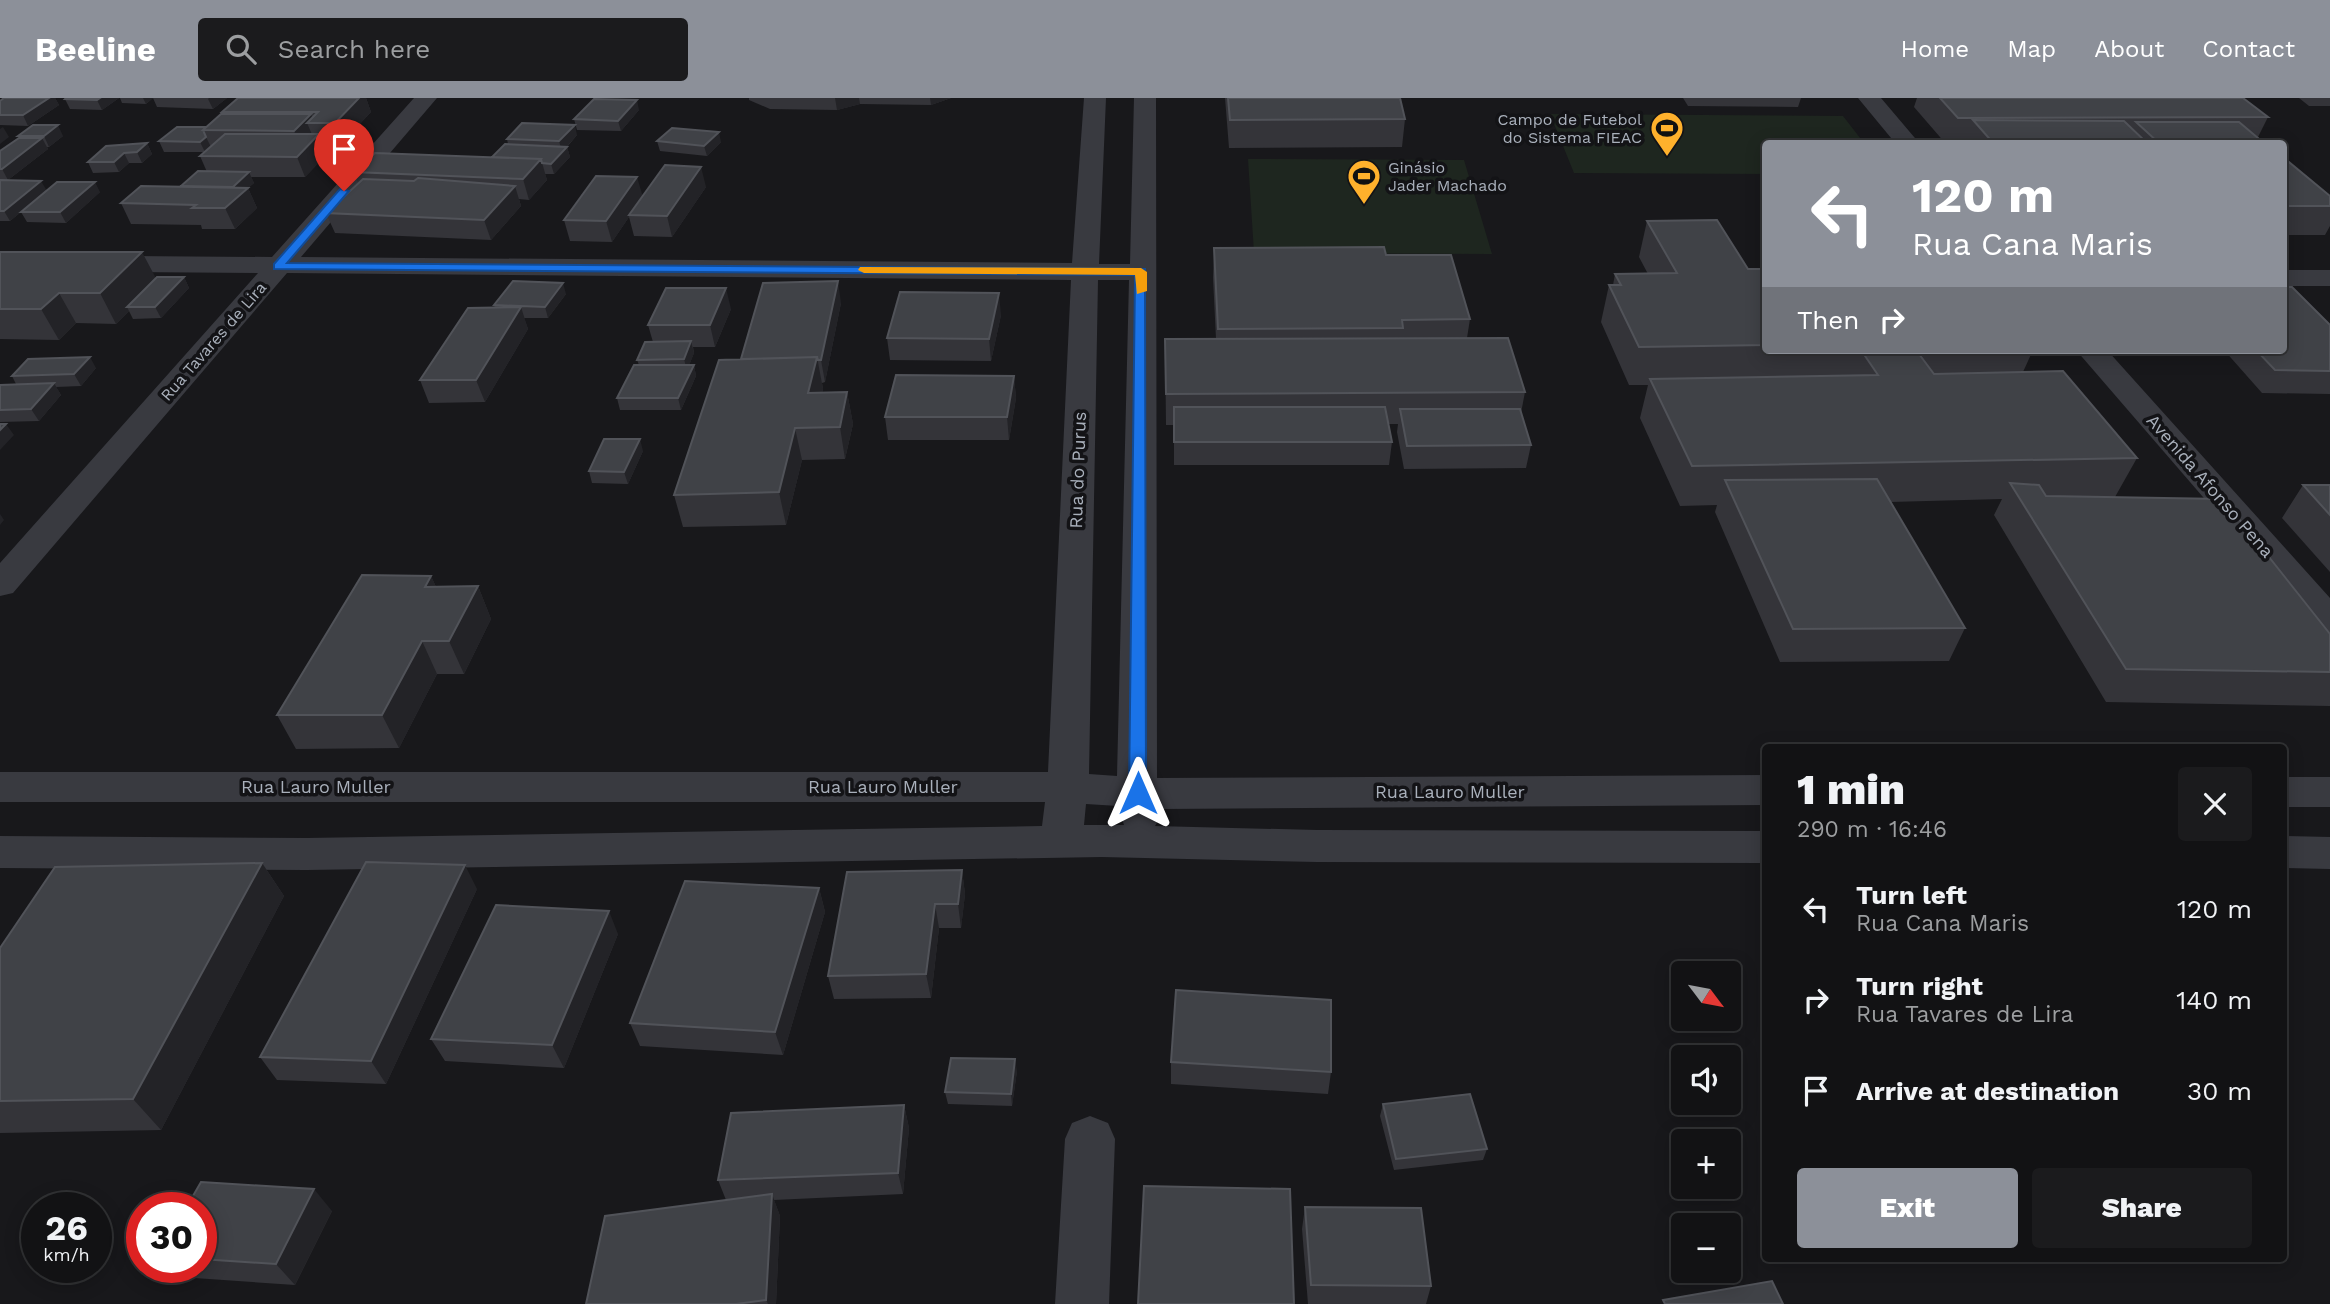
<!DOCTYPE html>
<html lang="en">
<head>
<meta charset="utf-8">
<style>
	:root { --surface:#121214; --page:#1b1b1d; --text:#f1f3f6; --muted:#9c9ea0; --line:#313234; --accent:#8c9099 }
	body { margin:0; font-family:"Work Sans",sans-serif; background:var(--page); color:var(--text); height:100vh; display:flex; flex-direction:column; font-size:26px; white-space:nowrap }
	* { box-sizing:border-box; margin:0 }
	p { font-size:23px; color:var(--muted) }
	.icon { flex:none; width:38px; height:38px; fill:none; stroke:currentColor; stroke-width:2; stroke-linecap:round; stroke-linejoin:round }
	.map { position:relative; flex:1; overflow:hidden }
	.drawer { position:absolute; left:1762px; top:646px; width:525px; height:518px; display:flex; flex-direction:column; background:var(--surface); border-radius:7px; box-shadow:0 4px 18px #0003,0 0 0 2px var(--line) }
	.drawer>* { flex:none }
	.banner { position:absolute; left:1762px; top:42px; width:525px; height:214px; border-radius:7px; box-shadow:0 4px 18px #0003,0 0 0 2px var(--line); background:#8c9099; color:#fff; overflow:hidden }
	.needle { width:46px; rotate:122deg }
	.buttons { position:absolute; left:1671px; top:863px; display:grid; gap:14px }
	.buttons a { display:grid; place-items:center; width:70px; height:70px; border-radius:7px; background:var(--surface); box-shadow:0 4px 18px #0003,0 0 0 2px var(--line); font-size:35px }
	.speed { position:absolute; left:21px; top:1094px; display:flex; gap:14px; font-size:35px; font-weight:700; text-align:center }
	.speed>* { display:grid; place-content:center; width:91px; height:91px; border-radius:50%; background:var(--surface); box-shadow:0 4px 18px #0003,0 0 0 2px var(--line); line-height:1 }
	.speed small { font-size:18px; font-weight:400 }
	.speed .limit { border:10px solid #d22; background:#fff; color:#111 }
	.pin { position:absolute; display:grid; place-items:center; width:60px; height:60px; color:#fff; margin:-72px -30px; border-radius:50% 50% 50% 0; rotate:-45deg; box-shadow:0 0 7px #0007 }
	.pin .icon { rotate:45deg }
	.me { position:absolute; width:77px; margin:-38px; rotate:0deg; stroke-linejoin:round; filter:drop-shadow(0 0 5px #0008) }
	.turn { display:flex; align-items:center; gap:24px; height:147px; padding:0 35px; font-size:32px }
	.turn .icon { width:91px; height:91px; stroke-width:2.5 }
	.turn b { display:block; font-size:49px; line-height:60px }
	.then { display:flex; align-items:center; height:66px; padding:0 35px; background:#0003; gap:14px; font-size:26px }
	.round { display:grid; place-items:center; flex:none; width:74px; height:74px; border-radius:7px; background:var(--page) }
	.headline { display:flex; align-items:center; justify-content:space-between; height:119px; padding:0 35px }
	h1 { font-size:42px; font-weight:800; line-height:52px }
	.primary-button { display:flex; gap:14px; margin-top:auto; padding:14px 35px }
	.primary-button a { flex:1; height:80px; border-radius:7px; background:var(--accent); color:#fff; font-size:28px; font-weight:800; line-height:80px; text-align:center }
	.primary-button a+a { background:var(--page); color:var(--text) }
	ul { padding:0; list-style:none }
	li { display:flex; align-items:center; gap:21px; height:91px; padding:0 35px }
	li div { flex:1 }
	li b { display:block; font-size:26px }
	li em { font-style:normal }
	header { display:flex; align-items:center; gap:42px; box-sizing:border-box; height:98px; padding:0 35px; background:var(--accent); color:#fff }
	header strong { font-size:33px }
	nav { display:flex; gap:38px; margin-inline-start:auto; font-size:24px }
	.search { width:490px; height:63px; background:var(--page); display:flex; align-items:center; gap:18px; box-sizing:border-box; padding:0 24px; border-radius:7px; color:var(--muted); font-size:26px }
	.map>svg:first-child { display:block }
	.green { fill:#1e261f }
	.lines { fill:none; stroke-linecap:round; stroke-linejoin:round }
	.minor { fill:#393a40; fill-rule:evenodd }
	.wall { fill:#343439 }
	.shaded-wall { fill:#232327 }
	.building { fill:#404247; stroke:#515359; stroke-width:2 }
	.route { fill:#1a73e8; stroke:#114b97; stroke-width:2 }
	.slow { fill:#f59e0b }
	.labels { text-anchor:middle; stroke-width:7; stroke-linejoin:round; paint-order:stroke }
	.far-poi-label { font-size:16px; fill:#a9b0bb; stroke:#131316; text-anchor:end }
	.far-street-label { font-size:16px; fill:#a9b0bb; stroke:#131316 }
	.street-label { font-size:18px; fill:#a9b0bb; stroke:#131316 }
</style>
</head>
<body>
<header>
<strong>Beeline</strong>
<div class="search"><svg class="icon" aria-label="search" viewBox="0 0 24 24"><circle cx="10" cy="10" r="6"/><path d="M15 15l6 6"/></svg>Search here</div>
<nav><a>Home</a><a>Map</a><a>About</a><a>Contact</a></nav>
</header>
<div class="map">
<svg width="2330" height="1206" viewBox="0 0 2330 1206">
	<rect width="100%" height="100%" fill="#18181b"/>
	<path class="green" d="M1550,16L1843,18L1864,45L1766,46V76L1574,75Z
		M1248,61L1464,62L1492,156L1254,155Z"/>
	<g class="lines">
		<path class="minor" d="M414,0H437L301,159L1072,165L1084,0H1106L1099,166H1130L1134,0H1156L1157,680L1766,677V707L1160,711L1161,718L1155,728L1317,732L1766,733V765L1317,764L1102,759L307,772L0,770V738L307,740L1042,728L1045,704H0V674H1048L1071,182L287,175L13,495L0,498V465L258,175L0,173V157L272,159ZM1098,182H1129L1117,678L1089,676ZM1086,706L1118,708L1124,727H1084Z
			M1858,0H1881L1920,46H1896Z
			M2284,172H2330V188H2284Z
			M2076,252H2107L2330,500V535L2317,531Z
			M2284,679H2330V709H2284Z
			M2284,738L2330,739V771L2284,770Z
			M1090,1018L1108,1025L1115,1041L1109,1206H1055L1065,1041L1072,1025Z"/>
	</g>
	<path class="wall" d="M4,0H55L59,7L28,28L0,27V3Z
		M66,0H119L102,12L70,11L65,1Z
		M120,0H227L213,11L157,9L153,0L146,6L122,5Z
		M238,0H366L371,14L343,44H323L327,56L305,79H251L254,85L248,90L257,110L235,131H202L201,127L131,126L121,105L182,89L207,74L200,58L204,54H164L159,43L206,29L223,16L222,14Z
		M749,0H951L931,7L860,6L837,12L770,11L749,2Z
		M1225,0H1400L1405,21L1402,49L1229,50Z
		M1683,0H1801L1798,9L1688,8Z
		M1917,0H2243L2268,19L2258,39L2265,46H1946L1914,9Z
		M2299,0H2330V8H2309Z
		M639,12L621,33L577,32L574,21Z
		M577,37L567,49L570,59L554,76H545L547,82L529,102L519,101L521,108L491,142L335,135L326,115L358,85L354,74L492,59L508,46L507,41Z
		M18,38H63L49,49H47L48,51L8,82H0V53L19,40Z
		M657,43L721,44L707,58L660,53Z
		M147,45L152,56L142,65H129L119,74L93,75L88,64Z
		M2284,60L2330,98V128L2325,137H2284Z
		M0,82L46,93L100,94L66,125L27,124L21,114L10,123H0Z
		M706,89L672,139L634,138L629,119L612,144L570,143L564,122L642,98Z
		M1647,123L1748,171H1766V252H2033L2023,274L2137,360L2115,399L2330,536V608L2106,604L1994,417L2002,401L1890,404L1965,530L1949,563L1780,564L1715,414L1717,407L1680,408L1640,320L1648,287H1629L1601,224L1609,187H1613L1615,176H1648L1639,159Z
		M1214,150L1386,157L1470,221L1467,240L1525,294L1521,315L1531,347L1526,370L1404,371L1397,334L1398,326H1388L1392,344L1389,367H1174V327H1166L1165,241H1216L1213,180Z
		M0,154L156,180L184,179L189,190L161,220L133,221L129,213L116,226L76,225L59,242L0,241Z
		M566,196L548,220H524L528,231L485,304L429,305L420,282L495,210L494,207Z
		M841,205L825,284L822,285L823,291L822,295L847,294L853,326L845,361L802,362L786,427L683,429L674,397L741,261Z
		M731,211L715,249H693L694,255L689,267H694L696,278L681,312H620L617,300L639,267L637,262L653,244L648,227Z
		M1001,217L991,263L890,262L887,240Z
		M2330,227V296L2262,295L2224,252H2284Z
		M96,270L81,288L56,289L61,297L39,323L0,324V287L16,286L12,278Z
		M1014,278L1016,300L1009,342H888L885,319Z
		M643,353L628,386L592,385L589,373Z
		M2303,387H2330V474L2282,420Z
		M431,478L436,489L478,488L491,521L464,576H437L399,650L296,651L277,617Z
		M262,765L284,798L161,1032L0,1035V850Z
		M962,772L965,796L961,830H939L931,900L834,901L828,878Z
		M819,790L825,814L783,957L640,948L630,925Z
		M477,791L386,986L277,982L260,959Z
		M618,836L564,970L445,963L431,941Z
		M1171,964L1331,974L1328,996L1171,986Z
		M1017,973L1012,1008L948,1006L945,994Z
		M1383,1006L1487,1051L1483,1062L1394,1072L1380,1018Z
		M904,1007L909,1030L903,1096L774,1102L780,1118L776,1206H586L726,1102L718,1082Z
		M1305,1109L1431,1188L1426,1206H1308L1302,1131Z
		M201,1110L332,1113L295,1187L180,1179L170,1169H201Z"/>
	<path class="shaded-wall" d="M49,0H55L59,7L28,28L23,17Z
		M100,0H119L102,12L97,2Z
		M143,0H153L146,6Z
		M209,0H227L213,11L208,1Z
		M359,0H366L371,14L343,44L335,25Z
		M835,0H859L860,6L837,12Z
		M930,0H951L931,7Z
		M637,2L639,12L621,33L618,23Z
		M311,16L314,25H307L314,41L302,52L294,33Z
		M58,27L63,38L49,49L44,38Z
		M575,27L577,37L562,54L559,43Z
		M3,29L9,39L0,46V31Z
		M719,34L721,44L707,58L704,48Z
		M319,36L327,56L305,79L297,59Z
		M206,39L211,49L205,54L200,44Z
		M42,40L48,51L8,82L2,71Z
		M147,45L152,56L142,65L137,54Z
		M567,49L570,59L554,76L551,66Z
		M124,55L129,65L119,74L114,64Z
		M541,61L547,82L529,102L523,81Z
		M701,69L706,89L672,139L667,118Z
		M249,74L254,85L248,90L257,110L235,131L225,110L233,89Z
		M637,79L643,99L629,117V119L612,144L606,123Z
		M41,83L47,93L10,123L4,113Z
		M95,84L100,94L66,125L60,114Z
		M515,88L521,108L491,142L484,122Z
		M142,154L158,184L127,209L129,213L116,226L100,195Z
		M184,179L189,190L161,220L155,209Z
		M838,183L841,205L825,284L821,262Z
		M563,185L566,196L548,220L545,209Z
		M726,190L731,211L715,249L710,227Z
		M59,195L76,225L59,242L41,211Z
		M999,195L1001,217L991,263L989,241Z
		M521,209L528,231L485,304L476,282Z
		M691,243L694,255L687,273L684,261Z
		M90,259L96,270L81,288L74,276Z
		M817,259L823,291L815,327L808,295Z
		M694,267L696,278L681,312L678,300Z
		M1014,278L1016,300L1009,342L1007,319Z
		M54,285L61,297L39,323L31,311Z
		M847,294L853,326L845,361L840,329Z
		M6,326L14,337L0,352V332Z
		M795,330L802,362L786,427L779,394Z
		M640,341L643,353L628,386L624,374Z
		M0,416L4,422L0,427Z
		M431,478L446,511L425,489Z
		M478,488L491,521L464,576L449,543Z
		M422,543L437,576L399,650L382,617Z
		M262,765L284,798L161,1032L133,1001Z
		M465,767L477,791L386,986L371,963Z
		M962,772L965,796L961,830L958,806Z
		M819,790L825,814L783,957L775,934Z
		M935,806L939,830L931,900L926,876Z
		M609,813L618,836L564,970L552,947Z
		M1015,961L1017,973L1012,1008L1011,996Z
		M904,1007L909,1030L903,1096L898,1075Z
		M314,1091L332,1113L295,1187L276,1166Z
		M772,1096L780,1118L776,1206H768L766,1202Z"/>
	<path class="building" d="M4,0H49L23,17H0V3Z
		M66,0H100L97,2L65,1Z
		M238,0H359L335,25H307L318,14H222Z
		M1228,0H1400L1405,21L1230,22Z
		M1940,0H2243L2268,19L1958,20Z
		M594,1L637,2L618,23L574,21Z
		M221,16H311L294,33L203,32Z
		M1973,22L2124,23L2148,46H1994Z
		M2136,24H2239L2265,46H2160Z
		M522,25L575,27L559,43L507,41Z
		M33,27H58L44,38H18Z
		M177,29H206L203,32L206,39L200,44L159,43Z
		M672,30L719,34L704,48L657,43Z
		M225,36H319L297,59L200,58Z
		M19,40H42L2,71H0V53Z
		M147,45L137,54L124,55L114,64H88L106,48Z
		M505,46L567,49L551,66L542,65L541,61L492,59Z
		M375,55L541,61L523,81L354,74Z
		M2284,60L2330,98V108H2284Z
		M665,67L701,69L667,118L629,117Z
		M198,73L249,74L233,89L181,88Z
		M596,78L637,79L606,123L564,122Z
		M418,80L515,88L484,122L326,115L363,81L414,83Z
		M0,82L41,83L4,113H0Z
		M57,84H95L60,114H21Z
		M141,88L248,90L225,110H192L196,107L121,105Z
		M1717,122L1748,171H1766V247L1639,249L1609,187H1621L1615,176L1677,175L1647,123Z
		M1384,149L1386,157H1451L1470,221L1402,222L1403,230L1218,231L1214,150Z
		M0,154H142L100,195H59L41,211H0Z
		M157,179H184L155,209H127Z
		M513,183L563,185L545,209L494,207Z
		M838,183L821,262H818L817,259L741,261L763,185Z
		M2284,189H2292L2330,227V273L2275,272L2256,252H2284Z
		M666,190H726L710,227H648Z
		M900,194L999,195L989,241L887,240Z
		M521,209L476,282H420L468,210Z
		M1508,240L1525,294L1166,296L1165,241Z
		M691,243L684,261L637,262L645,244Z
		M1861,252H1916L1934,276L2063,273L2137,360L1692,368L1650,281L1878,277Z
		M90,259L74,276L12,278L28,261Z
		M817,259L808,295L847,294L840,329L795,330L779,394L674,397L719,262Z
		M634,267H694L678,300H617Z
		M896,277L1014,278L1007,319H885Z
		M54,285L31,311L0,312V287Z
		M1174,309H1385L1392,344H1174Z
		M1400,311H1520L1531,347L1407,348Z
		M0,326H6L0,332Z
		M604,341H640L624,374L589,373Z
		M1877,381L1965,530L1793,531L1725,382Z
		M2010,385L2039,387L2046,398L2223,401L2330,536V574L2126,571Z
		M2303,387H2330V417Z
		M362,477L431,478L425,489L478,488L449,543H422L382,617H277Z
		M366,764L465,767L371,963L260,959Z
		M262,765L133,1001L0,1003V850L55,769Z
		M962,772L958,806H935L926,876L828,878L847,774Z
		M685,783L819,790L775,934L630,925Z
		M496,807L609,813L552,947L431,941Z
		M1176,892L1331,902V974L1171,964Z
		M951,960L1015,961L1011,996L945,994Z
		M1470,996L1487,1051L1396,1061L1383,1006Z
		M904,1007L898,1075L718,1082L731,1015Z
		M201,1084L314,1091L276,1166L201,1161V1110H186Z
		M1144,1088L1290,1091L1294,1206H1138Z
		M772,1096L766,1202L736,1206H586L605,1118Z
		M1305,1109L1421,1110L1431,1188L1311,1187Z
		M1772,1183L1783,1206H1665L1663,1202Z"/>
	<path class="route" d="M340,91L349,93L287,165L1145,171L1146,695L1143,699L1138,701L1129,695L1135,177L274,171V166Z"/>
	<path class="slow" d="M860,169L1141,170L1147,174V193L1137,196L1135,177L864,175L858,172Z"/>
	<defs>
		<symbol id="stadium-pin" viewBox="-11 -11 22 30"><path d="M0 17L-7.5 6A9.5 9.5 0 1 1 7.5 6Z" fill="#ffb12c" stroke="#131316"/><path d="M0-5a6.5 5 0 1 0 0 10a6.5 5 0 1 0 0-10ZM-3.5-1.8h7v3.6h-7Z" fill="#111"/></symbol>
	</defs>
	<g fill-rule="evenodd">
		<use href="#stadium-pin" x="1648" y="11" width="38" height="52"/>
		<use href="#stadium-pin" x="1345" y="59" width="38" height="52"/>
	</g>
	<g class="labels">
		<g class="far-poi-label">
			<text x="1642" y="27">Campo de Futebol<tspan x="1642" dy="18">do Sistema FIEAC</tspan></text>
			<text x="1388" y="75" text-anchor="start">Ginásio<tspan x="1388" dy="18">Jader Machado</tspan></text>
		</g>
		<g class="far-street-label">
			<text transform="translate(213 243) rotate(-49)" y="6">Rua Tavares de Lira</text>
		</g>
		<g class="street-label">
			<text transform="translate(1078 372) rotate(-88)" y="6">Rua do Purus</text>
			<text transform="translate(2210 388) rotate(49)" y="6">Avenida Afonso Pena</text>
			<text x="316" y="695">Rua Lauro Muller</text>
			<text x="883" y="695">Rua Lauro Muller</text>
			<text x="1450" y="700">Rua Lauro Muller</text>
		</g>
	</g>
</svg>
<div class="buttons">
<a><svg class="needle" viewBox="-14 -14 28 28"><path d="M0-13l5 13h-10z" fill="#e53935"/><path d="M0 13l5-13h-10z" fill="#9c9ea0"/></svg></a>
<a><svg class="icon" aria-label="sound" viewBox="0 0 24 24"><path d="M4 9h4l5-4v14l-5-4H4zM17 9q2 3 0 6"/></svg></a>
<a>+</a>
<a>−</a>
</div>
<div class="speed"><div>26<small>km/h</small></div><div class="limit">30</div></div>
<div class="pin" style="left:344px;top:93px;background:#d93025"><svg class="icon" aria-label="arrive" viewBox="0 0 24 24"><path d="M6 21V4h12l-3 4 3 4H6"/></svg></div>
<svg class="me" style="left:1138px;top:695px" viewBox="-20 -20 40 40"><path d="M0-17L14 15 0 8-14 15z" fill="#1a73e8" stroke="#fff" stroke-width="4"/></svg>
<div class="banner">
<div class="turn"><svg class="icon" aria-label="left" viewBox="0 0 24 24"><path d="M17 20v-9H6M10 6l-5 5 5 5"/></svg><div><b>120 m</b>Rua Cana Maris</div></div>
<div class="then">Then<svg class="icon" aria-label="right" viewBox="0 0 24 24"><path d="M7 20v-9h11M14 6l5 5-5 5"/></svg></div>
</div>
<section class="drawer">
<div class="headline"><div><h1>1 min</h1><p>290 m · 16:46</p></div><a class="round"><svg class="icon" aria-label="close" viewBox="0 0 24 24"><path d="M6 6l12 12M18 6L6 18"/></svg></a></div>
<ul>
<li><svg class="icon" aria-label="left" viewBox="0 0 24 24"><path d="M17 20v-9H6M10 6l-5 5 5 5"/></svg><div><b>Turn left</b><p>Rua Cana Maris</p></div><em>120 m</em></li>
<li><svg class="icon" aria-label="right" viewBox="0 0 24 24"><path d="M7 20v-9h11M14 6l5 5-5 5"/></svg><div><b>Turn right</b><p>Rua Tavares de Lira</p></div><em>140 m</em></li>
<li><svg class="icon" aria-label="arrive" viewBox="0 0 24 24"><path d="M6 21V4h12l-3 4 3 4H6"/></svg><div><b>Arrive at destination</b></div><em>30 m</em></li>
</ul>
<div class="primary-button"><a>Exit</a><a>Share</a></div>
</section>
</div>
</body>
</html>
